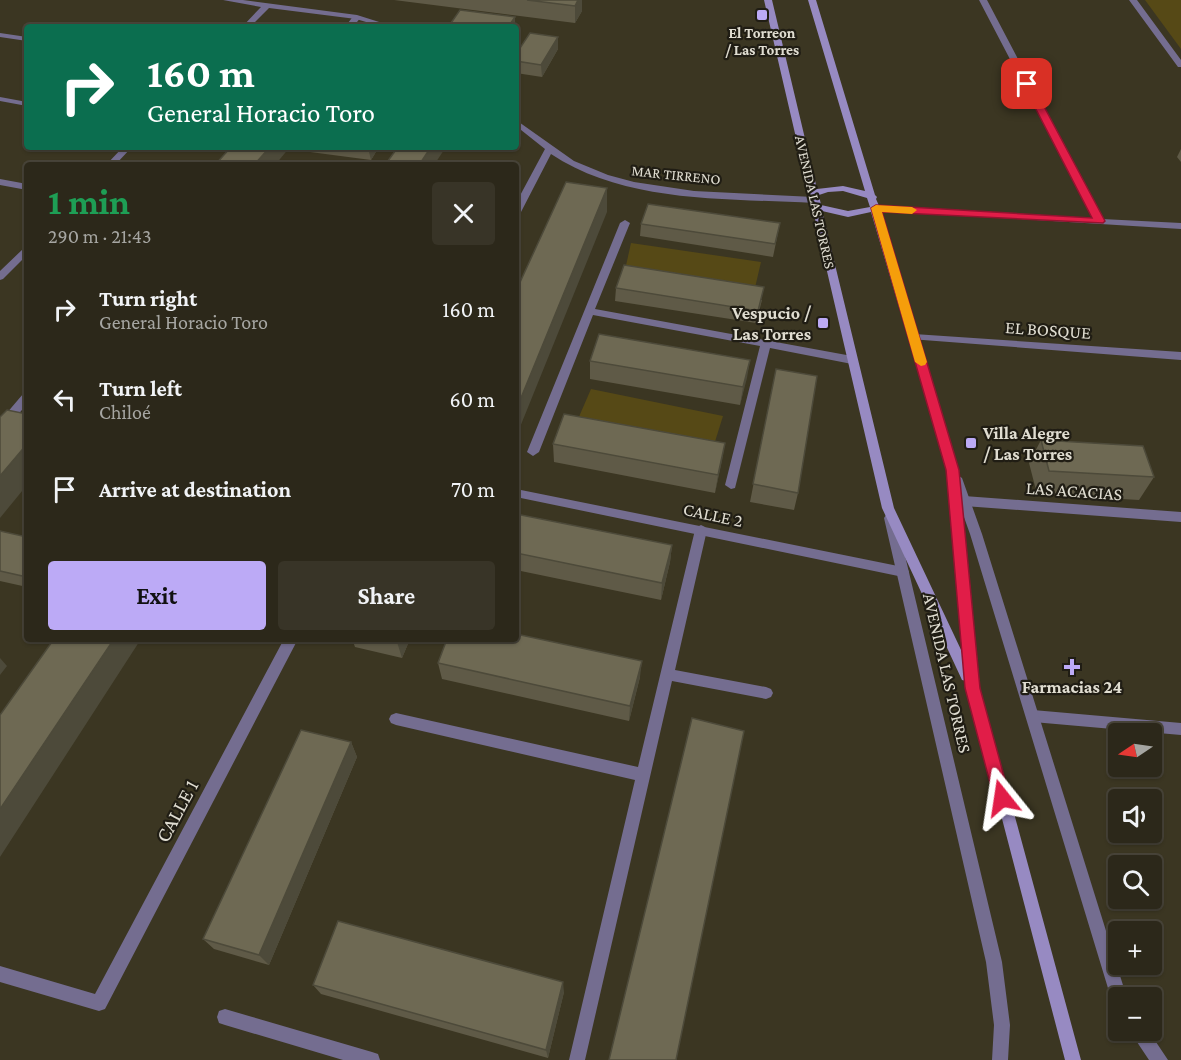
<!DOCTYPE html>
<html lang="en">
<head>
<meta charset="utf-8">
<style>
	:root { --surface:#2c281a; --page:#383427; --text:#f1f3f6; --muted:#a6a6a2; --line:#484439; --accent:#bcaaf6 }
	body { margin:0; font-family:"Crimson Pro",serif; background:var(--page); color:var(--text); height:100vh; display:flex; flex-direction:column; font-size:22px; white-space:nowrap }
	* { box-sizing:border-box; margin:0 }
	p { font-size:20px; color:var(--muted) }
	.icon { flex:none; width:33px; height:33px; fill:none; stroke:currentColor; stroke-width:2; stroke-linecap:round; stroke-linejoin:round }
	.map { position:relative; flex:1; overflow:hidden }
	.side { position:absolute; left:24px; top:162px; width:495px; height:480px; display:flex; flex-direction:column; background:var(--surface); border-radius:6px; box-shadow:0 2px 4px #0004,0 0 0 2px var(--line) }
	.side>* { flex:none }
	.top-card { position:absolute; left:24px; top:24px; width:495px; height:126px; border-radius:6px; box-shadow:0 2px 4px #0004,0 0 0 2px var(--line); background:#0b6e4f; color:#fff; overflow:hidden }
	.needle { width:39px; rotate:257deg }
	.buttons { position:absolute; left:1108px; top:723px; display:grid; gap:12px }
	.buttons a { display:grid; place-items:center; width:54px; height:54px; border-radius:6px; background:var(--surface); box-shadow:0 2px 4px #0004,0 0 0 2px var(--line); font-size:30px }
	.pin { position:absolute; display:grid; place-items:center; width:51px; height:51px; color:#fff; margin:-26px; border-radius:12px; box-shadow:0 3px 9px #0006 }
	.me { position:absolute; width:66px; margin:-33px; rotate:345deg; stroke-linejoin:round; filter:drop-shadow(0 0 4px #0008) }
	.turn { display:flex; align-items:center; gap:21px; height:126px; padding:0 24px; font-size:27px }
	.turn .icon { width:78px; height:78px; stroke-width:2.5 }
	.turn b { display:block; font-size:42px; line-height:51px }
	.round { display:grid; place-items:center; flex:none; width:63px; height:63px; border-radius:6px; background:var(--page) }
	.overview { display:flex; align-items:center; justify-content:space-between; height:102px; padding:0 24px }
	h1 { font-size:36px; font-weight:700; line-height:45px; color:#1e9e55 }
	.action { display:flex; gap:12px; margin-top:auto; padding:12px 24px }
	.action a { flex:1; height:69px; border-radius:6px; background:var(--accent); color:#111; font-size:24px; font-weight:700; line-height:69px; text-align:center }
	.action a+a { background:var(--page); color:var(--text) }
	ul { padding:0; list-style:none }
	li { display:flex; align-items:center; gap:18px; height:90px; padding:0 24px }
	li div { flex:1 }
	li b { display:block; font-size:22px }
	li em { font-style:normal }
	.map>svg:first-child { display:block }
	.green { fill:#564916 }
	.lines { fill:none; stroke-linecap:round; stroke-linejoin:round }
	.service { fill:#746d90; fill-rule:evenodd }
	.minor { fill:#746d90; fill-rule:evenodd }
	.tertiary { fill:#746d90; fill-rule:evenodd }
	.secondary { fill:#978ac2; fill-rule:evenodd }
	.wall { fill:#5f5a47 }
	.shaded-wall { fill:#4d4a3a }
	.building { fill:#6e6953; stroke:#4d4a3a; stroke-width:1.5 }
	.route { fill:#e11d48; stroke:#92132f; stroke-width:1.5 }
	.slow { fill:#f59e0b }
	.poi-dot { fill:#bcaaf6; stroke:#201d14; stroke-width:2 }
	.labels { text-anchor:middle; stroke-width:4.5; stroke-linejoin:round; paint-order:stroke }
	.far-poi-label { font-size:15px; font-weight:bold; fill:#e0ddd1; stroke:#201d14 }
	.far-street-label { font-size:15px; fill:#e0ddd1; stroke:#201d14 }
	.poi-label { font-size:18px; font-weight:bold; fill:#e0ddd1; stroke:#201d14; text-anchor:end }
	.street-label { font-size:18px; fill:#e0ddd1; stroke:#201d14 }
	.near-street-label { font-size:21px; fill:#e0ddd1; stroke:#201d14 }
</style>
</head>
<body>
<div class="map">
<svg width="1181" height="1060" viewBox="0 0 1181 1060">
	<rect width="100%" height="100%" fill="#3b3622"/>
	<path class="green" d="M1145,0H1181V49Z
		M631,243L761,262L754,292L625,270Z
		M591,389L723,416L713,448L578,419Z"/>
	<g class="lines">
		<path class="service" d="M354,15L361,17L353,27H345Z
			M625,220L630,223L595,309L852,356L857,360L852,364L770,348L735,488L731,489L725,485L760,346L593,315L539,452L533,456L527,452L620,223Z
			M27,393V404L4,431L0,432V421L23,394Z
			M701,525L705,527L707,530L675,670L766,687L771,689L773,693L771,697L766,699L672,681L585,1060H569L635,780L396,725L391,723L389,719L391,715L396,713L638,767L695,530L697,527Z
			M225,1009L372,1052L378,1054L380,1060H343L225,1025L219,1023L217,1017L219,1011Z"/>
		<path class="minor" d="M223,0H243L357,15L395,27H383L356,19L269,8L250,27H242L261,7Z
			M979,0H987L1102,219L1181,223V229L873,210V206L876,205L1093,218Z
			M1129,0H1137L1181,60V67H1178Z
			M0,33L27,37V41L0,37Z
			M0,97L27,102V106L0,101Z
			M516,120L574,161L608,175L634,182L694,191L814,197L818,200L814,203C727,198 626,204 551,154L521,212L516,215V203L545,149L516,126Z
			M123,147H132L115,165H106Z
			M0,179L27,184V190L0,185Z
			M27,247V255L3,279L0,280V271L24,248Z
			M914,334L1181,352V360L910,339V335Z
			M516,489L903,567L907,568L909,572L907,576L903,577L516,497Z
			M964,496L1181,512V522L964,506L958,501Z
			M284,639H298L105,1009L99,1011L0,982V966L95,994Z
			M1033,710L1181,723V735L1033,722L1028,720L1026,716L1028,712Z"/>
		<path class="tertiary" d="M956,474L962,478L982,534L1127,998H1119V1006L1113,1004L1111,998L970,534L950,478Z
			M890,513L894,515L896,518L1002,962L1010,1025L1008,1060H992L994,1025L986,962L884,518L886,515Z
			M1129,1030H1148L1168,1060H1149Z"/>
		<path class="secondary" d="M764,0H772L817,189L843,186L865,191L808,0H816L875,195L877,197L876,199L880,208L879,210L959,470L980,688L1081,1060H1065L966,681L962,680L882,508ZM843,191L867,198L870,207L848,211L821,205L819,195L828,192ZM822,211L848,217L871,212L947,470L963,654L894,508Z"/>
	</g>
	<path class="wall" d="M394,0H582V11L575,23Z
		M451,23L515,27H451Z
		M558,37V49L542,77L516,73V54Z
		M309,147H379L371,160L310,152Z
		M1181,149V162L1177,157Z
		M780,223L773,257L640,236L641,224Z
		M616,288L762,300L756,323L615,301Z
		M750,360L740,405L590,379V361Z
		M776,369L798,493L794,510L750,502Z
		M1041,440L1154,477L1139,500L1037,494L1029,463Z
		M725,443L715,493L554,462L553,444Z
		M516,514L672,545L670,562L661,600L516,570Z
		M0,531L27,537V587L0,581Z
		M352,639H410L402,658L355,647Z
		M438,663L640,677L629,721L442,679Z
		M351,742L357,757L269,965L214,949L203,939Z
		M313,985L564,992L548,1058L321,994Z"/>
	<path class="shaded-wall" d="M578,0H582V11L575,23V6Z
		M515,17V27H508Z
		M558,37V49L542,77L541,65Z
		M270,147H290L275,165H254Z
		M369,147H379L371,160L368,148Z
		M431,147H446L434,165H419Z
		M607,188V212L516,437V410Z
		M750,360L747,378L740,405L743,387Z
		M725,443L722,461L715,493L718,475Z
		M27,444V485L0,518V476Z
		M672,545L670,562L661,600L662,583Z
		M114,639H141L0,857V809Z
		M399,639H410L402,658L397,642Z
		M0,658L7,666L0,675Z
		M642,661L640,677L629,721L630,706Z
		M351,742L357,757L269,965L259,955Z
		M563,982L564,992L548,1058L546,1050Z"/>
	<path class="building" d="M527,0H578L575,6Z
		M460,10L515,17L508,27H485L451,23Z
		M530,33L558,37L541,65L516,61V54Z
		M231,147H270L254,165H215Z
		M398,147H431L419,165H385Z
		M566,182L607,188L516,410V291Z
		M648,204L780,223L775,244L641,224Z
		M624,265L764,287L758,311L616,288Z
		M599,334L750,360L743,387L590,361Z
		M776,369L817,376L798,493L753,484Z
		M7,410L27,414V444L0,476V417Z
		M564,414L725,443L718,475L553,444Z
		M1041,440L1143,446L1154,477L1049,471Z
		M516,514L672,545L662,583L516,553Z
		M0,531L27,537V577L0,571Z
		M516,634L642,661L630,706L438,663L447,639H516Z
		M54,639H114L0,809V715Z
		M385,639H399L397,642Z
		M692,718L744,731L676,1060H609Z
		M301,730L351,742L259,955L203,939Z
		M338,921L563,982L546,1050L313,985Z"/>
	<path class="route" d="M1024,82L1032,84L1105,221L1103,223L882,212L959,470L980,688L1010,798L1008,803L1002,805L996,803L994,798L965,688L946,470L871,208L876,205L1092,218L1023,84Z"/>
	<path class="slow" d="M876,205L912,207L917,210L912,214L882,212L927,362L925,365L921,366L915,362L871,208Z"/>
	<g class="poi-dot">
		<rect x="756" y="9" width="12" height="12" rx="3"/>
		<rect x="817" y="317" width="12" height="12" rx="3"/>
		<rect x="965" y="437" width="12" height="12" rx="3"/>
		<path d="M1069 658h6v6h6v6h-6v6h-6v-6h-6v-6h6z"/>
	</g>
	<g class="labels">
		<g class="far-poi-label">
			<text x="762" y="38">El Torreon<tspan x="762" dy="17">/ Las Torres</tspan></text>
		</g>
		<g class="far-street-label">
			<text transform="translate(676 175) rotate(6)" y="5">MAR TIRRENO</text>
			<text transform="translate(815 202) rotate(77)" y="5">AVENIDA LAS TORRES</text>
		</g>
		<g class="poi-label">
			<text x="811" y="319">Vespucio /<tspan x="811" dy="21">Las Torres</tspan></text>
			<text x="983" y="439" text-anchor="start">Villa Alegre<tspan x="983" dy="21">/ Las Torres</tspan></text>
			<text x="1072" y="693" text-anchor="middle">Farmacias 24</text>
		</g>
		<g class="street-label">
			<text transform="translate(1048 330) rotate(4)" y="6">EL BOSQUE</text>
			<text transform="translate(1074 491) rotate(4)" y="6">LAS ACACIAS</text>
			<text transform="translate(713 515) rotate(12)" y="6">CALLE 2</text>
			<text transform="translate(947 673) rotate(77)" y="6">AVENIDA LAS TORRES</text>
		</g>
		<g class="near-street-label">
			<text transform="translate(177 811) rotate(-62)" y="7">CALLE 1</text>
		</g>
	</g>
</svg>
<div class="buttons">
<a><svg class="needle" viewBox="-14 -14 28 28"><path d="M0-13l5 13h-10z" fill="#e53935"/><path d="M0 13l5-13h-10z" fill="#a6a6a2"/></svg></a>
<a><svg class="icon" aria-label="sound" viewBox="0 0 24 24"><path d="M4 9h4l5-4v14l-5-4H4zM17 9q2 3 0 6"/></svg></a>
<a><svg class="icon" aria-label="search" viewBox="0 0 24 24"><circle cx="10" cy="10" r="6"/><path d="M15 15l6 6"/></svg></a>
<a>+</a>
<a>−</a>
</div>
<div class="pin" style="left:1027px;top:84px;background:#d93025"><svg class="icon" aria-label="arrive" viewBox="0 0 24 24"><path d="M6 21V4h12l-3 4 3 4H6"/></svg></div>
<svg class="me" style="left:1002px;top:798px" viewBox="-20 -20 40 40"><path d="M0-17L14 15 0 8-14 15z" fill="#e11d48" stroke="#fff" stroke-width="4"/></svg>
<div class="top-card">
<div class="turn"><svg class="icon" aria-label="right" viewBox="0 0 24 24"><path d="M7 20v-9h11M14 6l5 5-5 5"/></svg><div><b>160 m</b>General Horacio Toro</div></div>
</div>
<section class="side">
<div class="overview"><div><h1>1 min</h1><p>290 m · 21:43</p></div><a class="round"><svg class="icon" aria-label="close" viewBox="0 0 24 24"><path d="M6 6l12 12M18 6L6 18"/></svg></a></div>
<ul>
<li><svg class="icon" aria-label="right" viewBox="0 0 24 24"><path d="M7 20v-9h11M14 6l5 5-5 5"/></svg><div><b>Turn right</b><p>General Horacio Toro</p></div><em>160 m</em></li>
<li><svg class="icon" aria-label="left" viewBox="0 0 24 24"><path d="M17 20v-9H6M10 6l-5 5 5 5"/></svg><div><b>Turn left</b><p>Chiloé</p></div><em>60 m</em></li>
<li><svg class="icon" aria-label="arrive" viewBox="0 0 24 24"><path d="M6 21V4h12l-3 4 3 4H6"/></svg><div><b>Arrive at destination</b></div><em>70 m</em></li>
</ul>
<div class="action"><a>Exit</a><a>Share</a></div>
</section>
</div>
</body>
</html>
